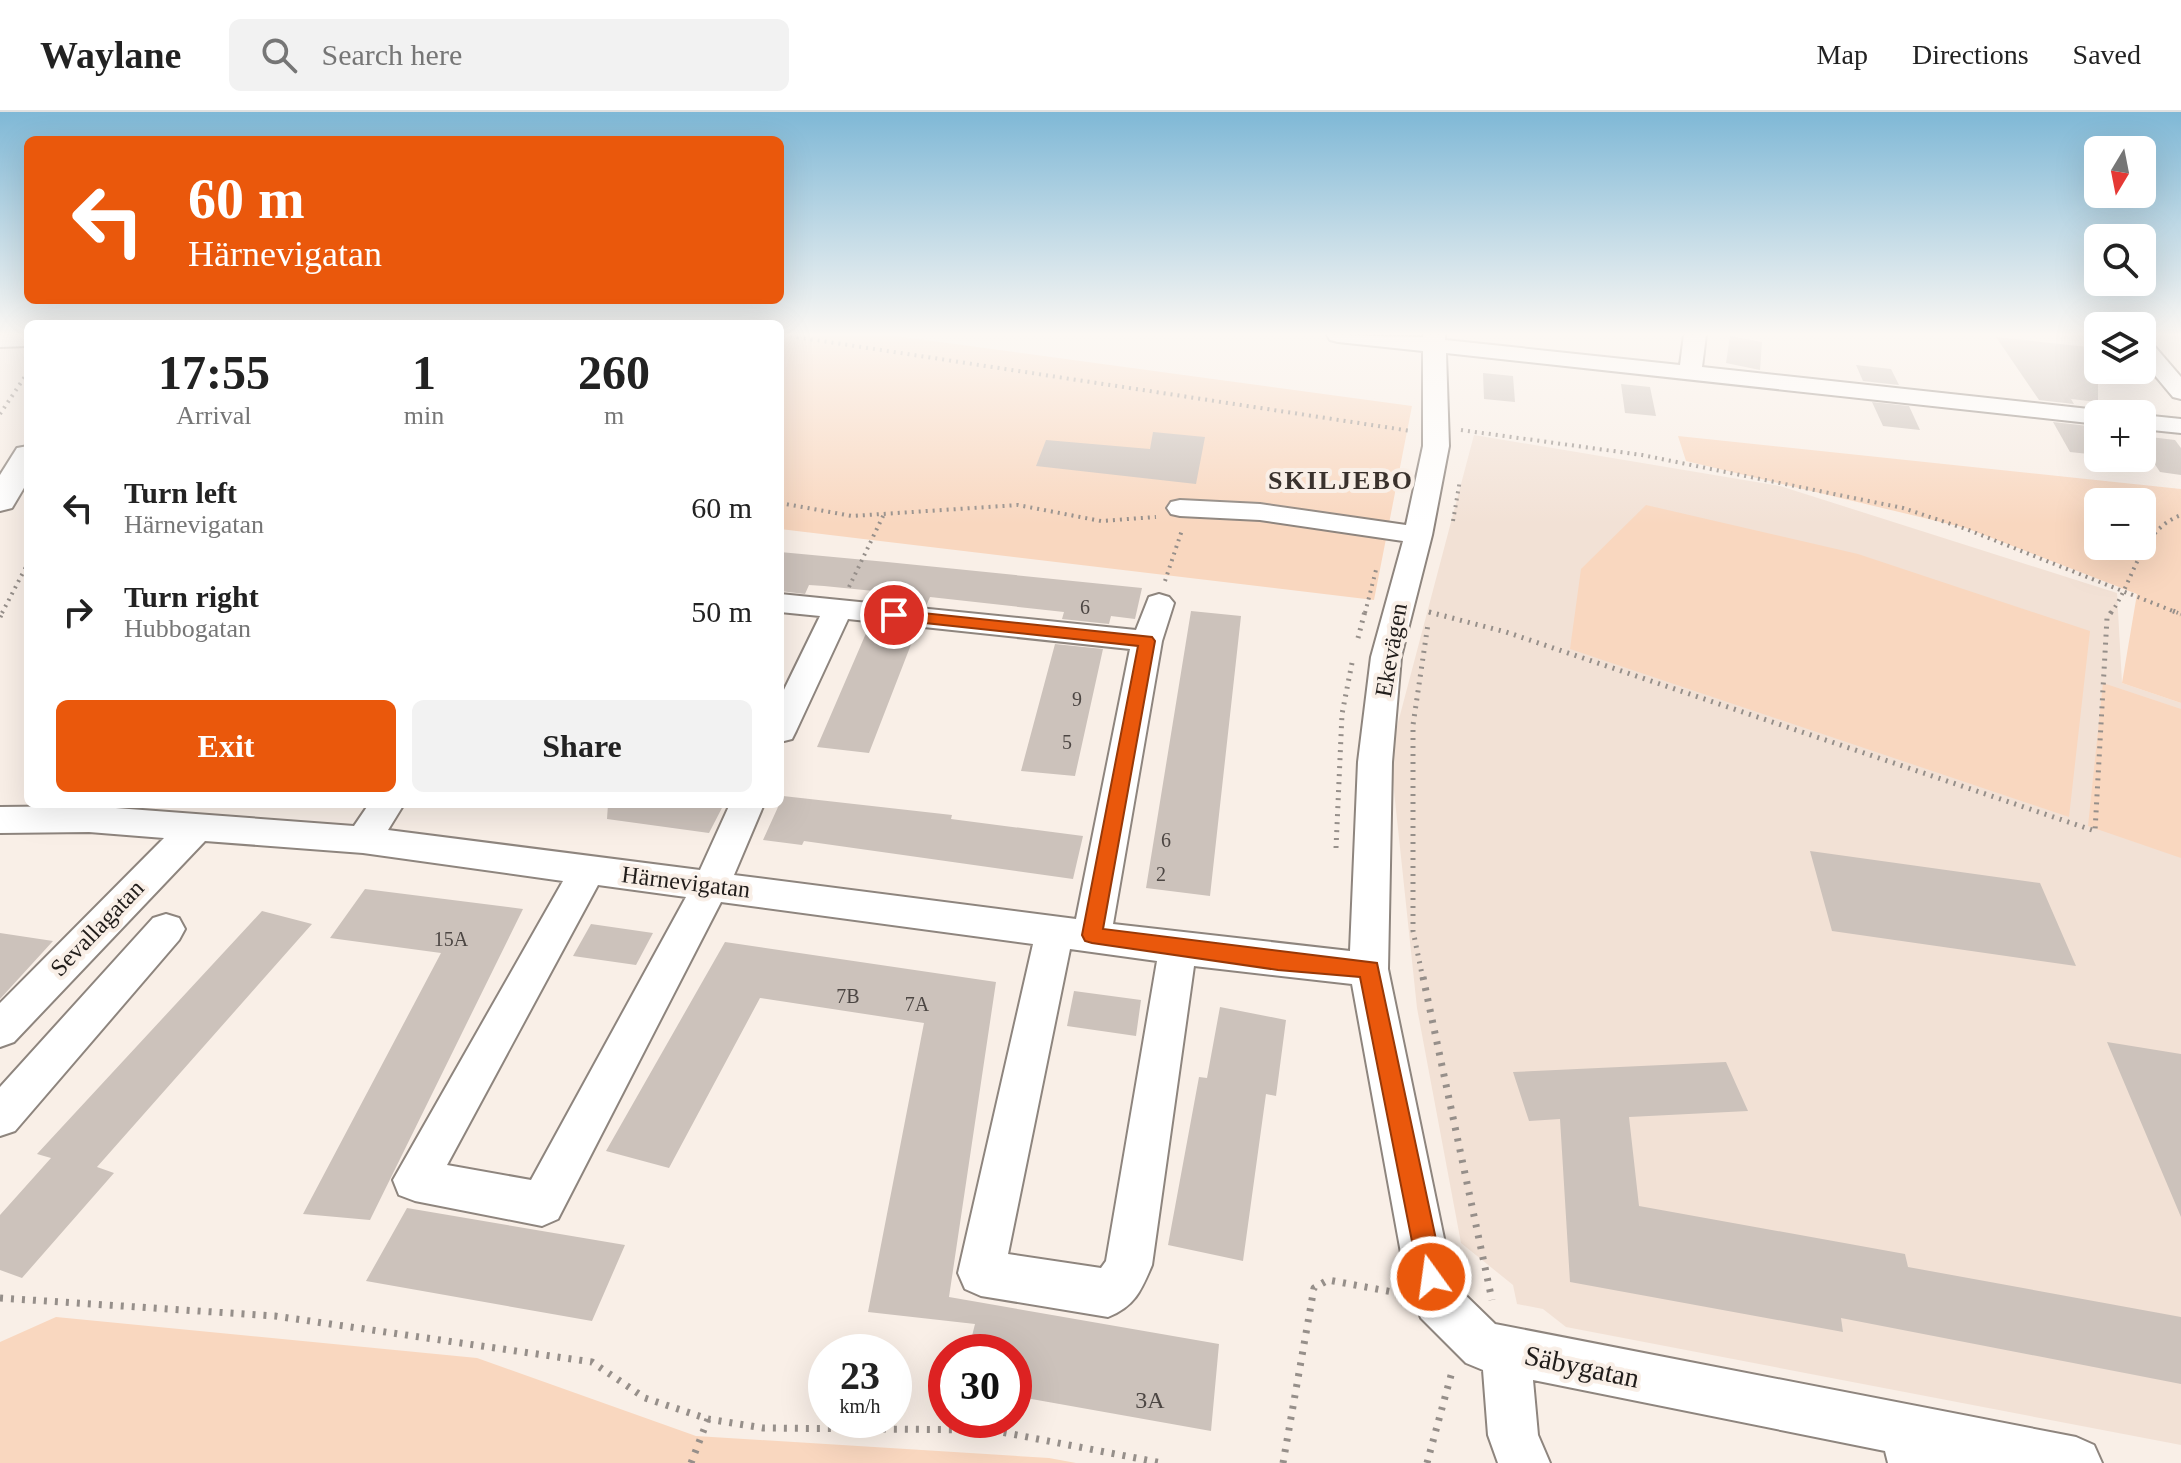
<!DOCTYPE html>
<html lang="en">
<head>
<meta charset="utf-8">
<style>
	:root { --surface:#fff; --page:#f2f2f2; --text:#222; --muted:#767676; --line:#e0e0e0; --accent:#ea580c }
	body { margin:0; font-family:Georgia,serif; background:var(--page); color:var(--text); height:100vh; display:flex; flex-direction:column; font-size:30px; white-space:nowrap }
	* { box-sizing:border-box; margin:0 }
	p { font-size:26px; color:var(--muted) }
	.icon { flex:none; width:44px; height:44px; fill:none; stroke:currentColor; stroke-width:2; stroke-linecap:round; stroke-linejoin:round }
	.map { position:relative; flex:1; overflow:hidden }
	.sheet { position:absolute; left:24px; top:208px; width:760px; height:488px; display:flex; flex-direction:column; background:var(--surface); border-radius:12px; box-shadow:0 8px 32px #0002 }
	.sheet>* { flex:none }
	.hud { position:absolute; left:24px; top:24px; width:760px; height:168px; border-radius:12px; box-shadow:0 8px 32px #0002; background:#ea580c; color:#fff; overflow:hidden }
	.needle { width:52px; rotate:190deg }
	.buttons { position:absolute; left:2084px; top:24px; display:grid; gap:16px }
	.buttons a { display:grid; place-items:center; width:72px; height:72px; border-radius:12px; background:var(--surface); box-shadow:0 8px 32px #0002; font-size:40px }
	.speed { position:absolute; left:808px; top:1222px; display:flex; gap:16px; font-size:40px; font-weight:700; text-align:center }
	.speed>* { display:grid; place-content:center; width:104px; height:104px; border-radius:50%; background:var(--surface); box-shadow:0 8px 32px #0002; line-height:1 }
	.speed small { font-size:20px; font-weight:400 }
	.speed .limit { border:12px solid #d22; background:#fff; color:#111 }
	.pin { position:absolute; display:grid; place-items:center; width:68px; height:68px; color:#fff; margin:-34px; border:4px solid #fff; border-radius:50%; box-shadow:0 2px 8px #0007 }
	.me { position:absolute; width:88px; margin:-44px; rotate:346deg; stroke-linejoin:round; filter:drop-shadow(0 0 6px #0008) }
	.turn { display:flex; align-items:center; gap:28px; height:168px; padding:0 32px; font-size:36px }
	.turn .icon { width:104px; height:104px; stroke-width:2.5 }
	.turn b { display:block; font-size:56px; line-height:68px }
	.eta { display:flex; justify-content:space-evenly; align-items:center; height:136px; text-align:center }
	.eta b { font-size:48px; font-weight:700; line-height:56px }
	.action { display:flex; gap:16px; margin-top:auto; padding:16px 32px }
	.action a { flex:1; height:92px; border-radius:12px; background:var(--accent); color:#fff; font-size:32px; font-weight:700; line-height:92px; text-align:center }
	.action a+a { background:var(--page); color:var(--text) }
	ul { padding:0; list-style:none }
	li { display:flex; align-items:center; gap:24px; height:104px; padding:0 32px }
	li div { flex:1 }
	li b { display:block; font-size:30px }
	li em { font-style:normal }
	header { display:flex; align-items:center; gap:48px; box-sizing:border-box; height:112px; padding:0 40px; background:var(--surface); border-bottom:2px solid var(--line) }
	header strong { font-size:38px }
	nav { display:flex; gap:44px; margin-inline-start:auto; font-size:28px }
	.search { width:560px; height:72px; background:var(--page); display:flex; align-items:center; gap:20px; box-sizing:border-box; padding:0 28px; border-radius:12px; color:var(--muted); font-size:30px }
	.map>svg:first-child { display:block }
	.built { fill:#f2e1d5 }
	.green { fill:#f9d7bf; fill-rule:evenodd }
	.building { fill:#ccc2bb }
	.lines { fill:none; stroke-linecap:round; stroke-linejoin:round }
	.minor-casing { stroke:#8e857e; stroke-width:4 }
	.major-casing { stroke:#8e857e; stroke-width:4 }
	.path-far2 { stroke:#968f8a; stroke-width:4; stroke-dasharray:2 5; stroke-linecap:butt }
	.path-far1 { stroke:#968f8a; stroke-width:5; stroke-dasharray:2 6; stroke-linecap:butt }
	.path { stroke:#968f8a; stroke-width:7; stroke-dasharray:3 8; stroke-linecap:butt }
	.minor { fill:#fff; fill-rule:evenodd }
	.major { fill:#fff; fill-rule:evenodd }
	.route { fill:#ea580c; stroke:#983908; stroke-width:2 }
	.labels { text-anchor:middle; stroke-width:8; stroke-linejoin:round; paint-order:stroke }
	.number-label { font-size:20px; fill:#4c4643 }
	.street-label { font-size:24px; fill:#211d1b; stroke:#f9efe7 }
	.near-number-label { font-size:24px; fill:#4c4643 }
	.far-district-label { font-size:26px; font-weight:bold; letter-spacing:2px; fill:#3a322d; stroke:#f9efe7 }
	.near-street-label { font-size:28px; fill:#211d1b; stroke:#f9efe7 }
</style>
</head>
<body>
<header>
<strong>Waylane</strong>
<div class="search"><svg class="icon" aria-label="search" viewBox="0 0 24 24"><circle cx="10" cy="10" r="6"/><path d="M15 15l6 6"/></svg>Search here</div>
<nav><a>Map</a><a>Directions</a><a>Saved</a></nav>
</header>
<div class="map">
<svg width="2181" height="1351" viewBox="0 0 2181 1351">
	<rect width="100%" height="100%" fill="#f9efe7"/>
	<path class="built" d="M1474,323L1780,374L2117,481L2122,571L2181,591V1333L1566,1215L1543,1197L1517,1192L1513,1173L1461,1131L1417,896L1390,641Z"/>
	<path class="green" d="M780,223H888L1412,294L1374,488L780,417Z
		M1678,324L2181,377V591L2122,571L2137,482L1966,416L1686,349ZM2098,390H2142V434H2098Z
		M1646,393L1858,442L2090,519L2069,705L1570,537L1581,457Z
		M2103,571L2181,597V746L2088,714Z
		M56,1205L477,1246L696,1324L1049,1346L1076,1351H0V1230Z"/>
	<path class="building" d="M1730,224L1762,230L1760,258L1726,251Z
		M1996,225L2098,236V290L2071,287L2074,292L2039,288Z
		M1856,253L1891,257L1899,273L1863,269Z
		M1483,261L1513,264L1515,290L1484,287Z
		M1621,272L1650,275L1656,304L1625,301Z
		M1872,290L1909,294L1920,318L1883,314Z
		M2053,310L2088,314L2098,330V343L2070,340Z
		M1153,320L1205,325L1196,372L1036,354L1046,328L1150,337Z
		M2142,324L2175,328L2181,336V363L2160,360L2142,333Z
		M780,440L887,450L1142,476L1135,507L1111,504L1109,512L1062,507L1064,500L930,485L926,494L880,489L884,480L824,474L809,473L805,482L780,479Z
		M1191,499L1241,504L1210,784L1146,776Z
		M870,512L917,517L869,641L817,635Z
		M1055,532L1103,537L1075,664L1021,659Z
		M783,684L952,703L951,707L1083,724L1073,767L804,729L802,733L763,728Z
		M608,692H724L709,721L607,707Z
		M1810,739L2040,771L2076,854L1832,819Z
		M365,777L523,797L370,1108L303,1102L441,841L330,826Z
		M262,799L312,812L97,1055L114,1061L22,1166L0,1158V1103L51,1046L37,1042Z
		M591,812L653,821L636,853L573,844Z
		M0,821L53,829L0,887Z
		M725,830L996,870L949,1185L1219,1232L1211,1319L1014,1284V1240H968L975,1212L868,1200L924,911L760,886L669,1056L606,1039Z
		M1074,879L1141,888L1136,924L1067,914Z
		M1220,895L1286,908L1276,984L1266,982L1243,1149L1168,1133L1199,965L1207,966Z
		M2107,930L2181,942V1105Z
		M1726,950L1748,999L1629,1005L1639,1094L1905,1142L1908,1155L2181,1205V1272L1841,1206L1843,1220L1570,1170L1560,1007L1529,1009L1513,960Z
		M407,1096L625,1133L592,1209L366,1169Z"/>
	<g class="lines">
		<defs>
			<path id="minor" d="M0,223H28V234L0,235Z
				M1327,223L1423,225V223H1445V228L1680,253L1684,223H1706L1702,255L2098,298L2108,302H2098V312L1446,241L1449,334L1432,423L1401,545L1392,650L1388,857L1447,1141L1457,1175L1495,1212L2076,1325L2094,1333L2102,1351H1888L1885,1339L1533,1268L1538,1323L1550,1351H1498L1488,1323L1483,1258L1466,1251L1421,1206L1414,1189L1401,1141L1352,872L1194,854L1152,1153C1141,1179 1135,1194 1108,1205L981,1184L965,1177L958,1161L1033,832L721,790L558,1107L542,1114L415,1089L399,1083L393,1068L563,769L363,741L205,729L14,930L0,935V891L164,726L89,720L0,721V695L89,694L354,714L369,692H404L388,718L700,758L730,692H764L734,763L1076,807L1130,537L848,507L796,619L792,627L780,630V586L820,504L780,500V482L1136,518L1149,485L1159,482L1169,485L1174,491L1162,529L1113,812L1350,839L1358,650L1371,545L1403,429L1260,408L1180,404L1171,402L1167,396L1171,390L1180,388L1260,392L1406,413L1423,334V239L1338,230L1330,228ZM598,773L686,785L531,1068L447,1053ZM1070,837L1157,849L1106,1149L1101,1156L1008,1142Z
				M2142,227L2150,229L2181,265V287L2173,285L2142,248Z
				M2142,303L2181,307V321L2142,317Z
				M166,802L179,806L185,817L179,828L15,1019L0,1024V975L153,806Z"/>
			<path id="major" d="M28,334V369L12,396L0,399V363L17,336Z"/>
		</defs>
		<use href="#minor" class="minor-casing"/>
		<use href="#major" class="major-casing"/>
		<path class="path-far2" d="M783,223L1411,319
			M0,302L28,260
			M1461,318L1642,343L1903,396L1966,417L2178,501
			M780,391L852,404L1018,393L1101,409L1156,405
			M1453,409L1460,368
			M1165,469L1182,418
			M849,475L884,402
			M1429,500L1432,501
			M2,501L28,451
			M1365,501L1377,454
			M2111,501C2135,467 2139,419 2181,403"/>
		<path class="path-far1" d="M2173,499L2181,502
			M1429,500L1506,520L2095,719L2107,506L2112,499
			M0,505L3,499
			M1358,526L1365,499
			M1336,736L1342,602L1352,551
			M1423,867L1413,819V613L1428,512"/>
		<path class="path" d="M1423,865L1492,1188
			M0,1186L275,1204L592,1250L645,1286L708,1307L763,1316L991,1318L1162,1351
			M691,1351L708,1307
			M1283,1351L1314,1176L1328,1168L1398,1181
			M1427,1351L1453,1256"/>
		<use href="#minor" class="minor"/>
		<use href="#major" class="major"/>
	</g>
	<linearGradient id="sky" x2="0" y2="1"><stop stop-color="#7fb8d6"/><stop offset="0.54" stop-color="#fcf8f4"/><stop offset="1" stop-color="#fcf8f4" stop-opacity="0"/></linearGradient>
	<rect width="2181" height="412" fill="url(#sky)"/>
	<path class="route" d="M894,498L1152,525L1155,529L1103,817L1377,851L1444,1165L1440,1174L1431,1177L1422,1174L1419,1165L1360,865L1278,858L1092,831L1085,829L1082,823L1138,534L888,507V499Z"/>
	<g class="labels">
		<g class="number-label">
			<text x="1085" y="502">6</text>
			<text x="1077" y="594">9</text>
			<text x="1067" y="637">5</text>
			<text x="1166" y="735">6</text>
			<text x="1161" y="769">2</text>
			<text x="451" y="834">15A</text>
			<text x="848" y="891">7B</text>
			<text x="917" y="899">7A</text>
		</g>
		<g class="street-label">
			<text transform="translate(1391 538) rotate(-80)" y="8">Ekevägen</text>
			<text transform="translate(686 770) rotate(7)" y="8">Härnevigatan</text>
			<text transform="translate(97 816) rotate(-46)" y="8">Sevallagatan</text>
		</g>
		<g class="near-number-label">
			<text x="1150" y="1296">3A</text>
		</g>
		<g class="far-district-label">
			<text x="1341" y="377">SKILJEBO</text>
		</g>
		<g class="near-street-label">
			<text transform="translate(1582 1254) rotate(12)" y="10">Säbygatan</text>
		</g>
	</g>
</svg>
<div class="buttons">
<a><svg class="needle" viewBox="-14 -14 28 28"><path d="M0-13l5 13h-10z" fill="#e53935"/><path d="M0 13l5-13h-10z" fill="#767676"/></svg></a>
<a><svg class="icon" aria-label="search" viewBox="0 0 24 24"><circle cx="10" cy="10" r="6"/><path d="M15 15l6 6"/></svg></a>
<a><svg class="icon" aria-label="layers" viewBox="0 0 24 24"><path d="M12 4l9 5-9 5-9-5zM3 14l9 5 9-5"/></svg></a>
<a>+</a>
<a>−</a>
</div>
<div class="speed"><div>23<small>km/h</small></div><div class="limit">30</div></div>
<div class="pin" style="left:894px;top:503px;background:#d93025"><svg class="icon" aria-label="arrive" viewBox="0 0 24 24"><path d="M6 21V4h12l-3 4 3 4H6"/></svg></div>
<svg class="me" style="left:1431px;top:1165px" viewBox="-20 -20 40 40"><circle r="17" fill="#ea580c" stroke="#fff" stroke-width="3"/><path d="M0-11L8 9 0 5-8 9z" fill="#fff"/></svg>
<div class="hud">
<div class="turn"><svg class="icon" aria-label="left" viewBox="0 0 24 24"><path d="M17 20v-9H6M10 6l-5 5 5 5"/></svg><div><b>60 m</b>Härnevigatan</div></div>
</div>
<section class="sheet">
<div class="eta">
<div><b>17:55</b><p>Arrival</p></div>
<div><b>1</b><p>min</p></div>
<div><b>260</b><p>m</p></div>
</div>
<ul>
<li><svg class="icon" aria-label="left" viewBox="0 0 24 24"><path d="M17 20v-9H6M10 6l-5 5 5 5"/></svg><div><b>Turn left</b><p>Härnevigatan</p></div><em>60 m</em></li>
<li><svg class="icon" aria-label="right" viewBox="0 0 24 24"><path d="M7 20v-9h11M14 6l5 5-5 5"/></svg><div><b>Turn right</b><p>Hubbogatan</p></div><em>50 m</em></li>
</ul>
<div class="action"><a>Exit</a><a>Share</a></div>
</section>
</div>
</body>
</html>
